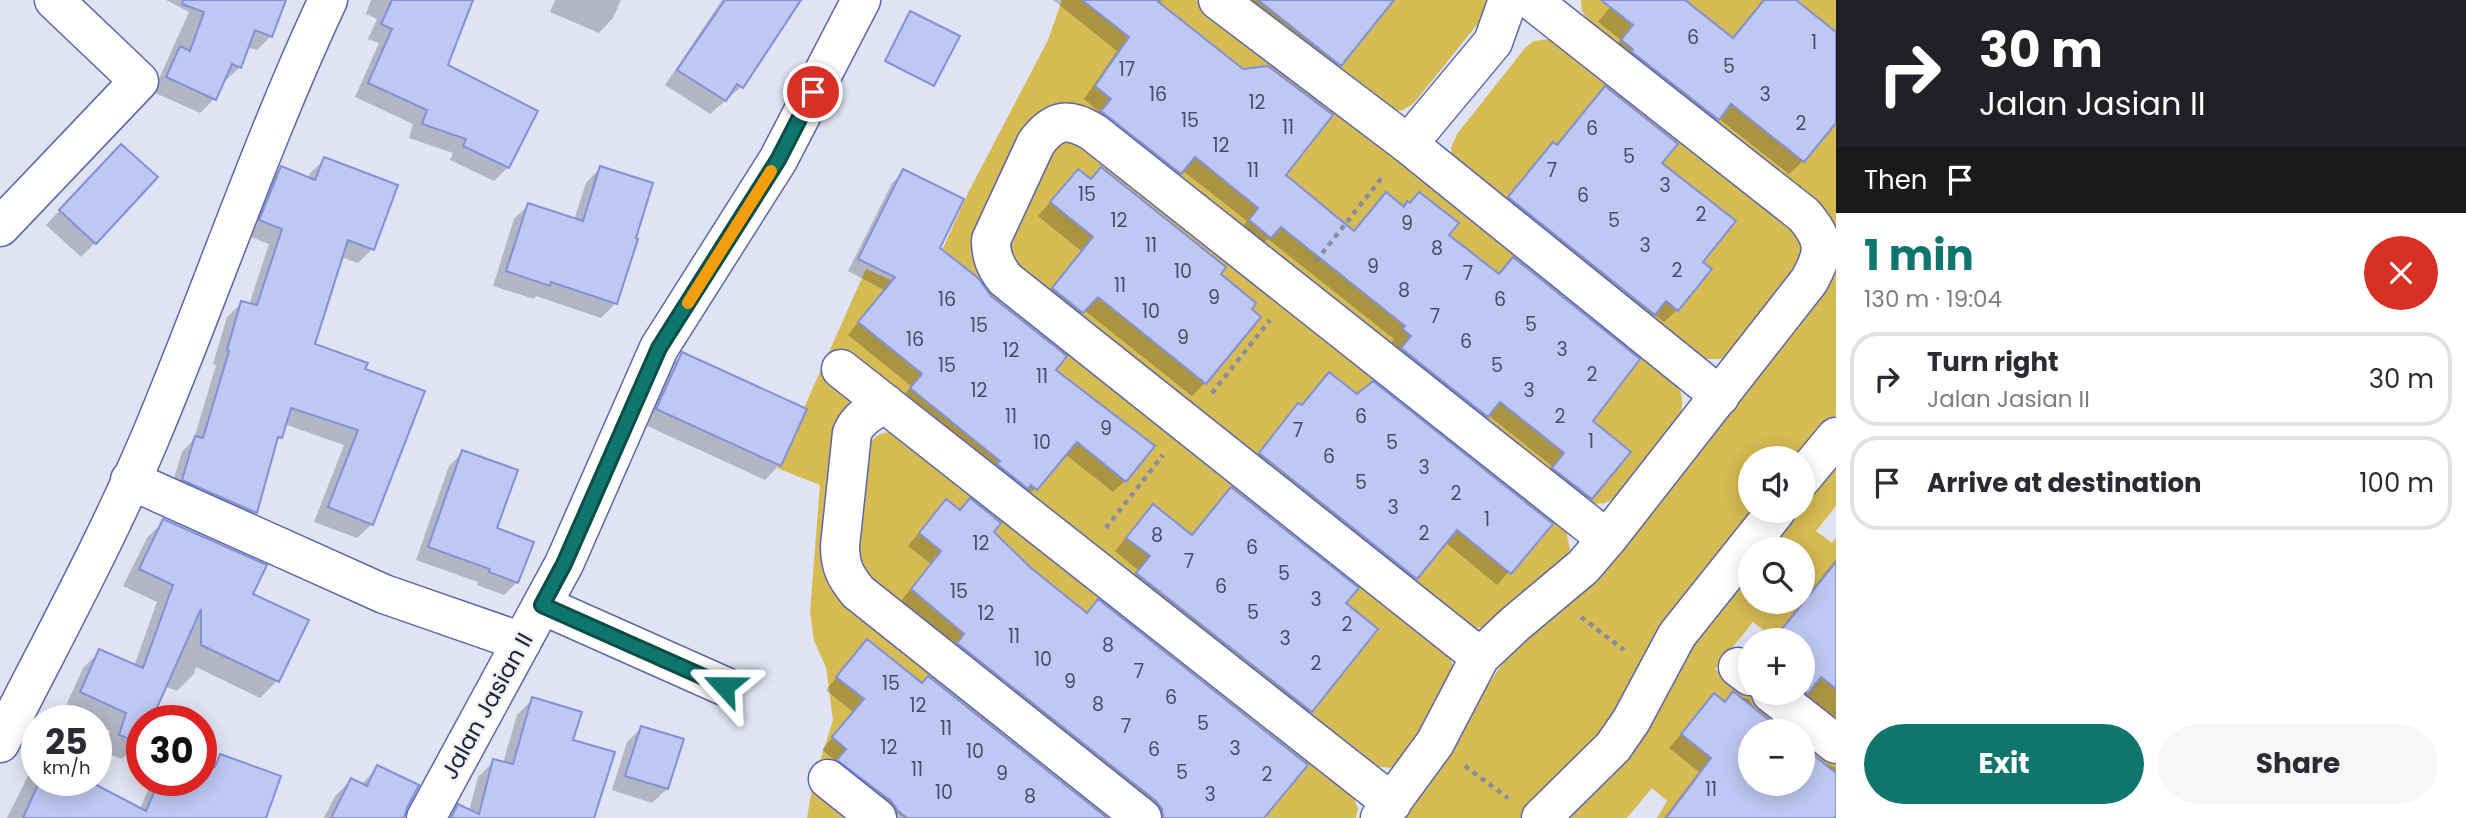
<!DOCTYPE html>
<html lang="en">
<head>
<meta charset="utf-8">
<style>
	:root { --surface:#fff; --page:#f7f7f7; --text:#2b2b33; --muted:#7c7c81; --line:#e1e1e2; --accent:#0f766e }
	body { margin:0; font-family:Poppins,sans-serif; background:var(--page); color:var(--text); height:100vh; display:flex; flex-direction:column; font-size:26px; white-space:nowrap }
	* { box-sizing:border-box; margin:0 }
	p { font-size:23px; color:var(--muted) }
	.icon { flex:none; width:38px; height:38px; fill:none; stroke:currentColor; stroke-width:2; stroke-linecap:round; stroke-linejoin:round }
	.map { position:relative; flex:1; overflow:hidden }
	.details { display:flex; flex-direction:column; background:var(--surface); width:630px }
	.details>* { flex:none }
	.hud { background:#202124; color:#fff; overflow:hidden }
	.buttons { position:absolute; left:1738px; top:446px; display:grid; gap:14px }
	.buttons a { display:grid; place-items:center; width:77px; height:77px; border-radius:50%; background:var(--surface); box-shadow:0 4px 18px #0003; font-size:35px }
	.speed { position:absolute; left:21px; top:705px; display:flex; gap:14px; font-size:35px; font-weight:700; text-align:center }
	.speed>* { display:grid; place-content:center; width:91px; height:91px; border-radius:50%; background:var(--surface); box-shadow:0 4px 18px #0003; line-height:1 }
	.speed small { font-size:18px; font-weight:400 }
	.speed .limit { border:10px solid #d22; background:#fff; color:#111 }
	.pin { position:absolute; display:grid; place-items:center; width:60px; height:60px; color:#fff; margin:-30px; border:4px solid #fff; border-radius:50%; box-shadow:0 2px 7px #0007 }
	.me { position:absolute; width:77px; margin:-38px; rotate:294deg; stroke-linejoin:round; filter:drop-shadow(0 0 5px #0008) }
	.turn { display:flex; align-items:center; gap:24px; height:147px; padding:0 28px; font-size:32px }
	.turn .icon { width:91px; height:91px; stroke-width:2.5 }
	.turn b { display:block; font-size:49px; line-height:60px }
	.then { display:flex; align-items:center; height:66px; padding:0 28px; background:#0003; gap:14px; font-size:26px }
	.round { display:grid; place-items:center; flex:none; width:74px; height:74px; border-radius:37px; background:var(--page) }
	.summary { display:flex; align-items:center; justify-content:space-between; height:119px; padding:0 28px }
	h1 { font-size:42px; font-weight:700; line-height:52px; color:var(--accent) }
	.button { display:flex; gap:14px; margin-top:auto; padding:14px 28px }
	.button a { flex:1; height:80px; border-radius:42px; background:var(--accent); color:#fff; font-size:28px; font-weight:700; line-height:80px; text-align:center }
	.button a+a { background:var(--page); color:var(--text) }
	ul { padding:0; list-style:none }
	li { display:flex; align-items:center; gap:21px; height:94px; margin:0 14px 10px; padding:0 14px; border:4px solid var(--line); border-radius:28px }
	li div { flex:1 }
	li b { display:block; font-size:26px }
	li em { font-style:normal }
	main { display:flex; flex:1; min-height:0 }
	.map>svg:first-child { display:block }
	.green { fill:#d6ba52 }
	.shadow { fill:#0003 }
	.building { fill:#bec8f2; stroke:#8290d9; stroke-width:2 }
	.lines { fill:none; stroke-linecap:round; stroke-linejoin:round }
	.minor-casing { stroke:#5b67ac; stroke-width:41 }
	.path { stroke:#878ca2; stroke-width:4.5; stroke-dasharray:5 5; stroke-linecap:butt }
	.minor { stroke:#fff; stroke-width:38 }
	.route-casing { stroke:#0a4d48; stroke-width:18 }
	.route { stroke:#0f766e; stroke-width:12 }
	.slow { stroke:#f59e0b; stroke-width:12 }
	.labels { text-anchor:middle; stroke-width:5; stroke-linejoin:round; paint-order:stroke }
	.number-label { font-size:19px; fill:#454c6c }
	.street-label { font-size:23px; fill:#1d223f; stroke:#f1f1f1 }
</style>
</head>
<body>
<main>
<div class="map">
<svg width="1836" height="818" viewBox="0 0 1836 818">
	<rect width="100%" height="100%" fill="#dfe3f3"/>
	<path class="green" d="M1062,0H1196L1671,378C1683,389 1684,402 1680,417L1618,496L1605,503L1594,504L1084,110L976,233L1450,656L1453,668L1449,682L1401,762L1390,768L1368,765L845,350L831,378L854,398L837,420L832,437L823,562L829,584L848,605L1115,818H904L835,764L853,818H807L813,783L833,720L826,667L814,641L810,612L820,485L777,468L866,269L922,294L969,191L1048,40Z
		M1247,0H1489L1484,16L1414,103L1403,110L1396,111Z
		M1581,0H1836V233L1589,22L1582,11Z
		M1549,39L1554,41L1791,228L1803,241L1805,259L1727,356L1720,359H1702L1452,158L1451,148L1457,134L1525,48L1534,41Z
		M1063,141H1078L1566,530L1570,550L1563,562L1487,626L1477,628L1467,625L1015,266L1007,249L1050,150Z
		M1836,266V415L1800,458H1750V511H1758L1587,749L1520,818H1400L1498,670Z
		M892,431L1352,794L1358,808L1356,818H1166L868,580L856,560L870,442L878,435Z
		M1836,461V506L1816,531L1832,543L1836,538V721L1801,693L1802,640H1764L1769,634L1753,622L1715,669L1794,731L1750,732V784H1802L1803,738L1836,765V818H1657L1667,801L1652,788L1627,818H1565L1684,651L1750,568V602H1802V550L1765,549L1796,511H1802L1803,502Z"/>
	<path class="shadow" d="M166,0H284L271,36L257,50L247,47L240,67L225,81L223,80L214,99L200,113L153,92L189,12Z
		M371,0H471L446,66L508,167L494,181L450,160L453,153L409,138L413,124L355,97L379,43L368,39L377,19L366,14Z
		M555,0H621L613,18L599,33L550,12Z
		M722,0H783L741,87L710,114L665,85Z
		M1053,0H1162L1159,4L1283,175L1353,232L1386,194L1403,208L1408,203L1497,276L1513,259L1590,421L1628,452L1591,498L1578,511L1541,481L1552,466L1488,415L1474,429L1390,362L1400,350L1391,342L1394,339L1268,239L1257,249L1237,233L1247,221L1182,170L1167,185L1089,124L1099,112L1084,99L1117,51Z
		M1229,0H1384L1340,65L1327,77Z
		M1616,0H1682L1732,39L1763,0H1793L1836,34V107L1803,161L1789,174L1718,118L1704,133L1609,54L1621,40L1598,22Z
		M1605,88L1660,164L1701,262L1677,310L1664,322L1653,314L1641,327L1497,211L1540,157L1553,144L1556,147Z
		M325,159L372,249L358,263L341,257L312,345L363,370L372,524L357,538L314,522L344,445L284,424L280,437L274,443L255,512L241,526L169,494L182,452L194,439L216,365L213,364L227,317L242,303L249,305L269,244L246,235L267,182L281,168L308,179L310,173Z
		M107,160L95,243L81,257L46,225Z
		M600,168L616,303L601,318L536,296L534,299L493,286L514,219L528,205L574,220L586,183Z
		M904,171L938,248L990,297L1054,370L1125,481L1113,492L1065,454L1022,503L900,401L911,386L848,335L884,290L848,271L892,183Z
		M1078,171L1218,274L1205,383L1192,396L1084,310L1069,325L1040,302L1081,251L1038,216Z
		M683,354L805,410L779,465L765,480L643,424L669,368Z
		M1357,396L1551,525L1497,585L1445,542L1404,590L1248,466L1298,405L1301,407Z
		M463,452L517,582L504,595L477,585L478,582L416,560L449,466Z
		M946,501L1010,547L1007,550L1263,818H1148L900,602L931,564L908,546Z
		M1219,502L1344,603L1310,711L1297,723L1124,587L1138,570L1115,551L1141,519L1191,536Z
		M164,521L251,595L277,681L260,698L196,667L194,674L177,691L164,686L149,721H142V737L139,742L122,759L103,752L110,731L96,724V721H89L64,710L83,668L100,651L134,666L157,602L123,586L147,538Z
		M1836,559V740L1777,693H1802V640H1772Z
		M867,641L922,685L1104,818H883L826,772L836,761L822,750L853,712L826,690Z
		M1714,696L1730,708L1741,697L1749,699L1756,711L1750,732V784H1802L1822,763L1836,767V818H1664L1699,772L1669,748Z
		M533,699L571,741L593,818H447L459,806L469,811L478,777L494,761L503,763L517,715Z
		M641,728L667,789L652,803L612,790L627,742Z
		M221,756L264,818H7L29,774L37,767V780H83L135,807L137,806L141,807L152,780H201L210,767Z
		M378,767L405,808L403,818H324L335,796L351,780L361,785Z"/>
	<path class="building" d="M183,0H286L272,37L255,30L241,68L232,64L216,100L166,77L180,46L190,51L204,12L182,4Z
		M392,0H473L448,65L538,111L509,168L463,146L466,139L422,124L427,110L368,83L392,29L381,24Z
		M725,0H801L743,88L737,84L726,101L677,70Z
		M1082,0H1156L1243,69L1268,66L1333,115L1286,175L1354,231L1386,192L1404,207L1407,201L1410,203L1419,192L1459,223L1449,235L1499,274L1513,257L1640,359L1593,421L1631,452L1592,499L1552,468L1564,453L1500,402L1488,417L1401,348L1411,336L1402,329L1405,326L1281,227L1271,238L1249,220L1258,208L1195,157L1181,174L1101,111L1111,99L1095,86L1129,37Z
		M1258,0H1394L1341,66Z
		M1601,0H1685L1733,38L1764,0H1796L1836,32V123L1804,162L1731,104L1719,120L1632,52L1633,49L1621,40L1633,25Z
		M910,11L960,36L934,86L885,61Z
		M1605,86L1678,144L1662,163L1736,221L1703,262L1712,269L1678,311L1666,301L1655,315L1508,197L1553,142L1557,145Z
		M121,144L158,177L96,244L59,210Z
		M324,157L398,185L374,250L348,240L315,344L368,363L365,369L425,391L373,525L328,507L358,430L291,408L282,438L278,437L257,513L182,480L195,436L203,438L229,351L227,350L241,301L257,305L282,229L259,220L281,166L315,180Z
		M600,166L653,183L636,238L638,239L617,304L551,282L550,286L506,271L528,203L583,221Z
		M1101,167L1226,267L1221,274L1256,303L1252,309L1261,317L1206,384L1098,297L1083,313L1052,288L1093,237L1050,202L1078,169L1091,179Z
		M903,169L964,199L940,248L978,278L991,296L1067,356L1056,370L1155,446L1126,482L1077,442L1037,490L1031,485L1028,489L997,464L1000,461L910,388L922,374L858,322L895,277L858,259Z
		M682,352L807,409L781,466L656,409Z
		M1329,372L1357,394L1373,381L1553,524L1511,574L1457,530L1417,579L1259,453L1298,403L1302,405Z
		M462,450L518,470L497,528L534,542L518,583L489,572L490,569L428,547Z
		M1231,487L1359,588L1346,603L1378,629L1312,712L1136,573L1150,556L1126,538L1153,504L1192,535Z
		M970,498L1001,523L994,532L1031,568L1087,613L1098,599L1308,765L1264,818H1163L1162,809L1156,801L957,643L964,634L911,589L941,551L919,533L946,499L960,510Z
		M163,519L267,565L253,594L309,620L279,682L201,645V609L151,721H142L141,743L119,735L126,713L80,692L99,649L143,668L173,585L139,569Z
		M1836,562V689L1821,677L1808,694L1802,690V640H1773Z
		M867,639L922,683L928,676L1107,818H907L898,811L891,801L837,760L846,749L832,737L864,699L836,677Z
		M1733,691L1784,732H1750V784H1802V746L1836,773V818H1666L1711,758L1681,734L1714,693L1725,702Z
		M532,697L582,712L573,740L615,752L594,818H451L458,804L479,814L493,759L513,764Z
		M641,726L684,739L668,789L625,776Z
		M220,754L281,776L266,818H23L40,780H87L146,811L159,780H201V761L215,767Z
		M377,765L419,785L407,808L404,818H331L351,778L367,786Z"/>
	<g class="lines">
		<defs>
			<path id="minor" d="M1218,0L1408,144L1720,396
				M1408,144L1493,42L1508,0
				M0,227L139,81L54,0
				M841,369L1392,803
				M886,404C871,412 859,417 852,433L840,546C840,566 845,576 858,592L1142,818
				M1802,478L1836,437
				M130,480L384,594L522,642
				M542,605L724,686
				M1480,657L1005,279C995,266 991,256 991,240L1036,143C1054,119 1068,117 1093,132L1607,539
				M1738,667L1750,676
				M1771,693L1836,744
				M0,743C51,642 106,542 150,438C211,293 261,143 328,0
				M828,779L877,818
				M426,818L564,564L659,348L778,160L861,0
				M1380,818L1435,743L1480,657L1515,624L1583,567L1607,539L1809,281C1825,252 1826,241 1804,215L1531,0
				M1541,818L1613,747L1631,721L1677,635L1776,511"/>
		</defs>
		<use href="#minor" class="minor-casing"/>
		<path class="path" d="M1316,261L1384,175
			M1212,393L1270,320
			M1106,528L1163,455
			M1581,617L1624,650
			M1465,766L1508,798"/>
		<use href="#minor" class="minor"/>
	</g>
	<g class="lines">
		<defs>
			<path id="route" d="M724,686L542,605L564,564L659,348L778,160L813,92"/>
		</defs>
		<use href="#route" class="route-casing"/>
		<use href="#route" class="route"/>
		<path class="slow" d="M688,303L771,171"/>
	</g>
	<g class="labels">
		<g class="number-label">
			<text x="1693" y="44">6</text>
			<text x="1814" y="49">1</text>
			<text x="1729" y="73">5</text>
			<text x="1127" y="76">17</text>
			<text x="1158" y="101">16</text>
			<text x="1765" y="101">3</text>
			<text x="1257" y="109">12</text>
			<text x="1190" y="127">15</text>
			<text x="1801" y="130">2</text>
			<text x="1288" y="134">11</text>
			<text x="1592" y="135">6</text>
			<text x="1221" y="152">12</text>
			<text x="1629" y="163">5</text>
			<text x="1253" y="177">11</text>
			<text x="1552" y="177">7</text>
			<text x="1665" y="192">3</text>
			<text x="1087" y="201">15</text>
			<text x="1583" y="202">6</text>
			<text x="1701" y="221">2</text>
			<text x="1119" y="227">12</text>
			<text x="1614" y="227">5</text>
			<text x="1407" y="230">9</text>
			<text x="1151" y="252">11</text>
			<text x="1645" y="252">3</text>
			<text x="1437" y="255">8</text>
			<text x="1373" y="273">9</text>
			<text x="1677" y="277">2</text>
			<text x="1183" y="278">10</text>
			<text x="1468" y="280">7</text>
			<text x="1120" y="292">11</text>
			<text x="1404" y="297">8</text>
			<text x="1214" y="304">9</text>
			<text x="947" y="306">16</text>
			<text x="1500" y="306">6</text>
			<text x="1151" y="318">10</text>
			<text x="1435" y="323">7</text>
			<text x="1531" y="331">5</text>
			<text x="979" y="332">15</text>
			<text x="1183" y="344">9</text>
			<text x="915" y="346">16</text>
			<text x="1466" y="348">6</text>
			<text x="1562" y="356">3</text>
			<text x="1011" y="357">12</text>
			<text x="947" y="372">15</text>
			<text x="1497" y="372">5</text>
			<text x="1592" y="381">2</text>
			<text x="1042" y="383">11</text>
			<text x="979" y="397">12</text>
			<text x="1529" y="397">3</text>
			<text x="1011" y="423">11</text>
			<text x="1361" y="423">6</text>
			<text x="1560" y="423">2</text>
			<text x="1106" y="435">9</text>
			<text x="1298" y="437">7</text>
			<text x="1591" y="448">1</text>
			<text x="1042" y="449">10</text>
			<text x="1392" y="449">5</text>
			<text x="1329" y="463">6</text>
			<text x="1424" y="474">3</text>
			<text x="1361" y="489">5</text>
			<text x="1456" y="500">2</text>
			<text x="1393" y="514">3</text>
			<text x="1487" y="526">1</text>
			<text x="1424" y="540">2</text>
			<text x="1157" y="542">8</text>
			<text x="981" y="550">12</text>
			<text x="1252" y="554">6</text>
			<text x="1189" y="568">7</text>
			<text x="1284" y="580">5</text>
			<text x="1221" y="593">6</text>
			<text x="959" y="598">15</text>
			<text x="1316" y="606">3</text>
			<text x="1253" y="619">5</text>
			<text x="986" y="620">12</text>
			<text x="1347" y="631">2</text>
			<text x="1014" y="643">11</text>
			<text x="1285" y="645">3</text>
			<text x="1108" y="652">8</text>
			<text x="1043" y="666">10</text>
			<text x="1316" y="670">2</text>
			<text x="1139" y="678">7</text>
			<text x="1070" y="688">9</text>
			<text x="891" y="690">15</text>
			<text x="1171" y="704">6</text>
			<text x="1098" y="711">8</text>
			<text x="918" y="712">12</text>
			<text x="1203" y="730">5</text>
			<text x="1126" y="733">7</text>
			<text x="946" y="735">11</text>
			<text x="889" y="754">12</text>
			<text x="1235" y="755">3</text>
			<text x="1154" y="756">6</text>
			<text x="975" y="758">10</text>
			<text x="917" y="776">11</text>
			<text x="1182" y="779">5</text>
			<text x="1002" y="780">9</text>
			<text x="1267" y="781">2</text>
			<text x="1711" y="796">11</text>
			<text x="944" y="799">10</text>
			<text x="1210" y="801">3</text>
			<text x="1030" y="803">8</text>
		</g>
		<g class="street-label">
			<text transform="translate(487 706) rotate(-61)" y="8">Jalan Jasian II</text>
		</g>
	</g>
</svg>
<div class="buttons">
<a><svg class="icon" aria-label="sound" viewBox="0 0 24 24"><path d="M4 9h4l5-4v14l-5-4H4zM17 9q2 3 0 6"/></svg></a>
<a><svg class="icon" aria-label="search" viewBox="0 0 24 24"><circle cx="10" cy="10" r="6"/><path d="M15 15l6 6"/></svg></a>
<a>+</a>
<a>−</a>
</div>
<div class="speed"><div>25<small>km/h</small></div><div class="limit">30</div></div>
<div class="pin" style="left:813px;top:92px;background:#d93025"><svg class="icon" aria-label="arrive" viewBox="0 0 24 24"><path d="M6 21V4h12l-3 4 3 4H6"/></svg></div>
<svg class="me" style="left:724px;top:686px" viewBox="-20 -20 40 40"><path d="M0-17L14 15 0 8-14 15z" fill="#0f766e" stroke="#fff" stroke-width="4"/></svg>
</div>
<section class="details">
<div class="hud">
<div class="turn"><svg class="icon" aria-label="right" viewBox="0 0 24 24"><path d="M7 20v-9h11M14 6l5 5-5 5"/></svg><div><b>30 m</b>Jalan Jasian II</div></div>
<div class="then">Then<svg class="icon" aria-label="arrive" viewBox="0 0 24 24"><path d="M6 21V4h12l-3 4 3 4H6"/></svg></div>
</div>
<div class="summary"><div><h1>1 min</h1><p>130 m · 19:04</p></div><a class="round" style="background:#d93025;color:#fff"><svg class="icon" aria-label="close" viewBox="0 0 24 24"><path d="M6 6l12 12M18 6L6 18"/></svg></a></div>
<ul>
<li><svg class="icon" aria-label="right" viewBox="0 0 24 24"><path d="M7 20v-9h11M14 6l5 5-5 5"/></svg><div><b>Turn right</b><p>Jalan Jasian II</p></div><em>30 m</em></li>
<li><svg class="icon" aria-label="arrive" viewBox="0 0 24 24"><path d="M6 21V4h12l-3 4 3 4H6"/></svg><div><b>Arrive at destination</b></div><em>100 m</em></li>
</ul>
<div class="button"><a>Exit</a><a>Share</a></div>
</section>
</main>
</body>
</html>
